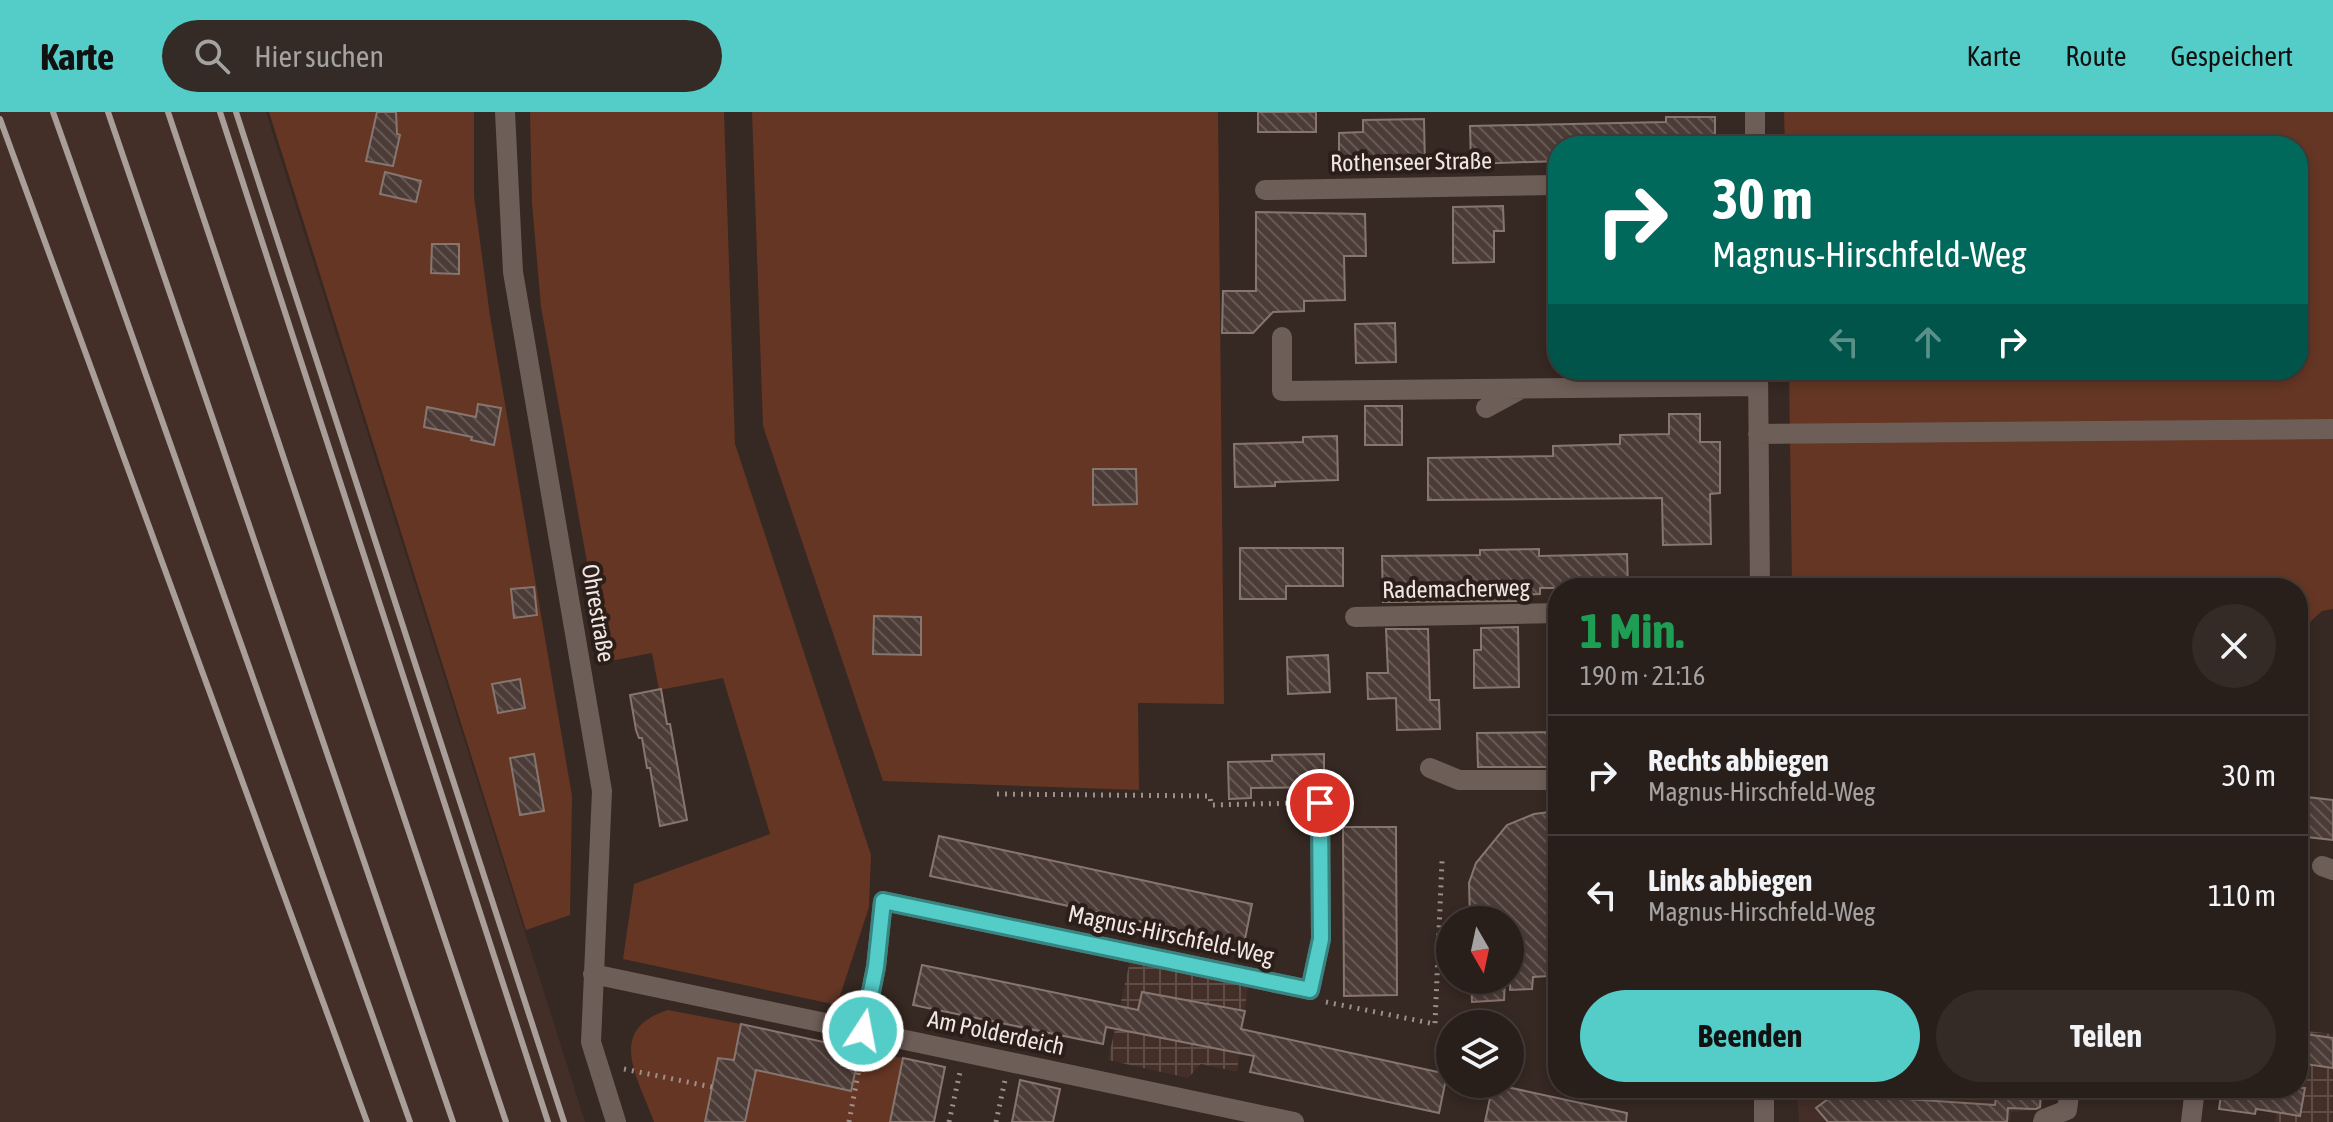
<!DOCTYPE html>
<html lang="de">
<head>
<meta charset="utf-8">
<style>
	:root { --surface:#281e1a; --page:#342b27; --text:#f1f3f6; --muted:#a5a2a2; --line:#443c39; --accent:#54cdc8 }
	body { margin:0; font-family:"Asap Condensed",sans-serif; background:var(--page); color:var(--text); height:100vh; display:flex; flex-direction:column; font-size:30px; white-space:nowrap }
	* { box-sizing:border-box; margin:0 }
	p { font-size:26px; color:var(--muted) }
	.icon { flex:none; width:44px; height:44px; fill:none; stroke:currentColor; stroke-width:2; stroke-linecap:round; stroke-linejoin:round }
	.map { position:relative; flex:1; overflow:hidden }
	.drawer { position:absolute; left:1548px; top:466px; width:760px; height:520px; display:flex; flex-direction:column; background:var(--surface); border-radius:32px; box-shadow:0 4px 12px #0003,0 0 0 2px var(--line) }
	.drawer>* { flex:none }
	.banner { position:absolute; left:1548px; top:24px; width:760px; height:244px; border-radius:32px; box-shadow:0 4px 12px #0003,0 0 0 2px var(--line); background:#00695c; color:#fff; overflow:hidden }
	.needle { width:52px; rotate:171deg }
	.buttons { position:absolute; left:1436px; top:794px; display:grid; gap:16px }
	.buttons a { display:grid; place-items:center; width:88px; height:88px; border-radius:50%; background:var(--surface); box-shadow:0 4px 12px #0003,0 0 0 2px var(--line); font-size:40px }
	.pin { position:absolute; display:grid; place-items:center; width:68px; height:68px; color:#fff; margin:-34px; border:4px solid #fff; border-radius:50%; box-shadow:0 2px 8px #0007 }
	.me { position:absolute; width:88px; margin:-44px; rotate:11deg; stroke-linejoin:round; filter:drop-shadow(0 0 6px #0008) }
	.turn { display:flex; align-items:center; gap:28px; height:168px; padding:0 32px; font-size:36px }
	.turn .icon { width:104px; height:104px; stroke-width:2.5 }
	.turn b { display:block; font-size:56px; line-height:68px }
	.lanes { display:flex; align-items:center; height:76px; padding:0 32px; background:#0003; justify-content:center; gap:40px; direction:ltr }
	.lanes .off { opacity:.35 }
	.round { display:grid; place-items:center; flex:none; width:84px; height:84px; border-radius:42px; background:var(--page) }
	.summary { display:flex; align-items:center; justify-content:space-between; height:136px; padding:0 32px }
	h1 { font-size:48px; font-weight:700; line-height:60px; color:#1e9e55 }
	.button { display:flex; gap:16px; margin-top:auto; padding:16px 32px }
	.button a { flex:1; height:92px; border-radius:48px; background:var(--accent); color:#111; font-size:32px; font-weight:700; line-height:92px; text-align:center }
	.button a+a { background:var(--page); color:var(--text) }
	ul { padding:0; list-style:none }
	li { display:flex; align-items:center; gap:24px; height:120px; padding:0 32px; border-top:2px solid var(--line) }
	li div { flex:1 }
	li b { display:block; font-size:30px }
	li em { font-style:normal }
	header { display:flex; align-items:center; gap:48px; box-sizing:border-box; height:112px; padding:0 40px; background:var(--accent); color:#111 }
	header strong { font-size:38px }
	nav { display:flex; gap:44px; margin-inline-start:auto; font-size:28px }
	.search { width:560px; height:72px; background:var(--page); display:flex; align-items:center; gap:20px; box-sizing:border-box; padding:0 28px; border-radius:44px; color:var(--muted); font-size:30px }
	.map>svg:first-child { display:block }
	.built { fill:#442f28 }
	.industrial { fill:url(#industrial-grid) }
	.green { fill:#653624 }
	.building { fill:url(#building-back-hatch); stroke:#877670; stroke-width:2 }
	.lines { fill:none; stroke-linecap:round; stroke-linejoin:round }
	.path { stroke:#9c908c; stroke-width:5; stroke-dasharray:2 6; stroke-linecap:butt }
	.minor { stroke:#6e5e58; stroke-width:20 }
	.rail { stroke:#a99e9a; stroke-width:6 }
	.route-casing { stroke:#378582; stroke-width:20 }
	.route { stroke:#54cdc8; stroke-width:14 }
	.labels { text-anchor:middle; stroke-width:8; stroke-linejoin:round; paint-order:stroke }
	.street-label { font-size:24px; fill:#f0e6e3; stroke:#2c1e19 }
</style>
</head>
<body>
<header>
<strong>Karte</strong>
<div class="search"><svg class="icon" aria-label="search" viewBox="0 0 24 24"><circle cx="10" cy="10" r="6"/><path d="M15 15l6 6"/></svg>Hier suchen</div>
<nav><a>Karte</a><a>Route</a><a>Gespeichert</a></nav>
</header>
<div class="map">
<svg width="2333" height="1010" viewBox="0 0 2333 1010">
	<defs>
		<pattern id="industrial-grid" width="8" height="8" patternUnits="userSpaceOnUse" patternTransform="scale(2)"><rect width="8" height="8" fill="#442f28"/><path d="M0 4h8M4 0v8" fill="none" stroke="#5f4d47"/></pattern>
		<pattern id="building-back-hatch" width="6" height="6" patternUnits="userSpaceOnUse" patternTransform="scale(2)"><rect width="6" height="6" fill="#4c3c37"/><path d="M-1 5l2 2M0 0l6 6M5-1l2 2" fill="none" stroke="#665854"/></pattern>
	</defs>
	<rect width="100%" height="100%" fill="#362822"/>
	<path class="built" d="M0,0H266L585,1010H0Z
		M1797,976H2044L2042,998L2011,1000L2010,1010H1799Z"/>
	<path class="industrial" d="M1130,849L1248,874L1237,960L1201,952L1188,966L1108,948Z
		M2298,918L2333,922V1010H2275L2279,976H2298Z"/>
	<path class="green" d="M269,0H474V84L490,204L572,684L570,803L526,818Z
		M530,0H724L735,332L871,743L869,795L837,893L623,847L634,772L770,722L723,566L659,578L652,541L605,550L541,195L532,91Z
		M752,0H1218L1224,592L1138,591L1139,678L883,669L763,314Z
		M1784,0H2333V497L2322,499L2298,521V476H1792L1789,258H2298V34H1785Z
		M668,898L741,912L734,948L718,947L705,1010H654C638,965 605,918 668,898Z
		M860,938L903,946L890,1010H745L756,958Z"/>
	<path class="building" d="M377,0H396L397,22L400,23L393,54L366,49Z
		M1258,0H1316V20H1258Z
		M1666,5H1715V34H1558V49L1471,52L1470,14L1666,10Z
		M1424,7L1425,55L1364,56V52H1339V21L1363,20V8Z
		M385,60L421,69L416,90L380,82Z
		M1503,94L1504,119H1494V150L1453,151V95Z
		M1256,100L1365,102L1366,144H1344L1345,188L1304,189V199L1273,200L1253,221H1222L1223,179H1256Z
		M432,132H459V162L431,161Z
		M1395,211L1396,250L1356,251L1355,212Z
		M478,292L501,296L494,333L471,328L472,325L424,315L427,295L476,305Z
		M1365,294H1402V333H1365Z
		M1669,302H1700V330H1720V381L1710,382L1711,432L1663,433L1662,386L1428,388V346L1553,344V334L1620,332V323L1669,322Z
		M1337,324L1338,368L1275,370V374L1235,375L1234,332L1303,330V325Z
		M1093,357H1136L1137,392L1093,393Z
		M1240,436H1343V474H1286V487H1240Z
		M1539,437V444L1627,442L1628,476H1540V482L1518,483V489L1383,490L1382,444L1480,443V438Z
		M534,475L537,503L514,506L511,477Z
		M874,504L921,505V543L873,542Z
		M1518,515L1519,575L1474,576V538H1481V516Z
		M1386,517H1428L1430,588H1439L1440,617L1397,618L1396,586L1368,587L1367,561H1388Z
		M1328,543L1330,580L1288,582L1287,545Z
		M520,567L525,596L498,601L492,572Z
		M661,577L667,612H670L687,708L660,714L650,656H647L642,626H639L636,618L630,583Z
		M1558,620V655H1478L1477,621Z
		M534,642L544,699L520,703L510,646Z
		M1324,642V675L1251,676V686L1229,687L1228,650L1272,649V643Z
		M2298,684L2333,688V728L2298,724Z
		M1558,699V777L1549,780L1548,794L1549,864L1533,865L1532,877L1510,878V808H1470L1469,771L1476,751L1507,713L1534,702Z
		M1343,715H1396L1397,883L1344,884Z
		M939,724L1252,792L1244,832L930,764Z
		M922,853L1138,898L1142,880L1245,899L1241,917L1447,962L1439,1001L1250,960L1254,944L1106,915L1103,932L913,893Z
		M1471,868H1505L1504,888L1472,890Z
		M741,912L860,938L851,979L756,958L745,1010H705L718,946L734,948Z
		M2298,921L2333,926V956L2298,951Z
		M903,946L945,955L934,1010H890Z
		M1020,968L1060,977L1053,1010H1012Z
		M1493,972L1627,1001L1626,1010H1485Z
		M1843,976H1893L1892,986L1995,993L1997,976H2041L2040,995L2036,997L2008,996L2007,1010H1828L1816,996Z
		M2222,976H2305L2300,1004L2256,997L2255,1002L2219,997Z"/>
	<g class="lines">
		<path class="path" d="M997,682L1210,684L1211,693L1299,691
			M1326,890L1435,912L1442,749
			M624,957L712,975
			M849,1010L862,941
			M949,1010L960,960
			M996,1010L1005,968"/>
		<path class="minor" d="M505,0L513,160L602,679L591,930L616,1010
			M1755,34V0
			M1265,78L1558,73
			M1282,225V279L1758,274
			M1758,258L1760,476
			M1486,296L1521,277
			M1758,322L2333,317
			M1355,505L1558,501
			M1430,656L1459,668H1558
			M2322,754L2333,758
			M593,862L1294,1010
			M863,919L876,855L883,789L1310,878L1321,827L1320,691
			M1764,1010V976
			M2043,1010L2044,1007L2067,998L2070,976
			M2191,1010L2195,976"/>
		<path class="rail" d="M53,0L410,1010
			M108,0L453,1010
			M168,0L506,1010
			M220,0L548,1010
			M236,0L564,1010
			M0,7L367,1010"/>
	</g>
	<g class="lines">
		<defs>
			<path id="route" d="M863,919L876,855L883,789L1310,878L1321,827L1320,691"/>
		</defs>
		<use href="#route" class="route-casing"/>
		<use href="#route" class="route"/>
	</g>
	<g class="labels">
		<g class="street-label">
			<text transform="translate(1411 50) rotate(-1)" y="8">Rothenseer Straße</text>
			<text transform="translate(1456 477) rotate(-1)" y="8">Rademacherweg</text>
			<text transform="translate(598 501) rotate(80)" y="8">Ohrestraße</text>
			<text transform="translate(1171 823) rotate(12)" y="8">Magnus-Hirschfeld-Weg</text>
			<text transform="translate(996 921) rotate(12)" y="8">Am Polderdeich</text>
		</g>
	</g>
</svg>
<div class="buttons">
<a><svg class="needle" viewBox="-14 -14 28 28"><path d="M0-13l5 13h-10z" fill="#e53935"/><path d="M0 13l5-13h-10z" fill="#a5a2a2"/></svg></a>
<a><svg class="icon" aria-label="layers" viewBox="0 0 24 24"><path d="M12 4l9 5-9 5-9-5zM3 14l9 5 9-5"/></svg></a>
</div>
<div class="pin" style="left:1320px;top:691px;background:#d93025"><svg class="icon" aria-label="arrive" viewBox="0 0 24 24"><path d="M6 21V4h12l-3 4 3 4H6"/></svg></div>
<svg class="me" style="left:863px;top:919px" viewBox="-20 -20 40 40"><circle r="17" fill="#54cdc8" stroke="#fff" stroke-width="3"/><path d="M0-11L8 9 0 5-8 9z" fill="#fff"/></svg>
<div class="banner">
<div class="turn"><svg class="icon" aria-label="right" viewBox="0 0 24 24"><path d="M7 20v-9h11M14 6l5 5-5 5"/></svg><div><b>30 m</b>Magnus-Hirschfeld-Weg</div></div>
<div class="lanes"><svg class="icon off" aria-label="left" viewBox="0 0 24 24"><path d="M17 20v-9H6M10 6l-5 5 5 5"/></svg><svg class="icon off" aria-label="ahead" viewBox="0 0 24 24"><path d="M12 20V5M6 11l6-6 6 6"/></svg><svg class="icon" aria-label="right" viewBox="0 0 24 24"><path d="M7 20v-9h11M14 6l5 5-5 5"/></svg></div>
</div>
<section class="drawer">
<div class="summary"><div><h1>1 Min.</h1><p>190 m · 21:16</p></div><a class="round"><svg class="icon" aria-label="close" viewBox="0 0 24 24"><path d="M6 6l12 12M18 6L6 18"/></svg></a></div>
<ul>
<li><svg class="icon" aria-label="right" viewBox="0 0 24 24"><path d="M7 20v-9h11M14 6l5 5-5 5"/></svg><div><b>Rechts abbiegen</b><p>Magnus-Hirschfeld-Weg</p></div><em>30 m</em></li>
<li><svg class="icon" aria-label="left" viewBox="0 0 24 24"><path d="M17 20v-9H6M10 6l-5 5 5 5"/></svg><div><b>Links abbiegen</b><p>Magnus-Hirschfeld-Weg</p></div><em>110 m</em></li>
</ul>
<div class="button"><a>Beenden</a><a>Teilen</a></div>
</section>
</div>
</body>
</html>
